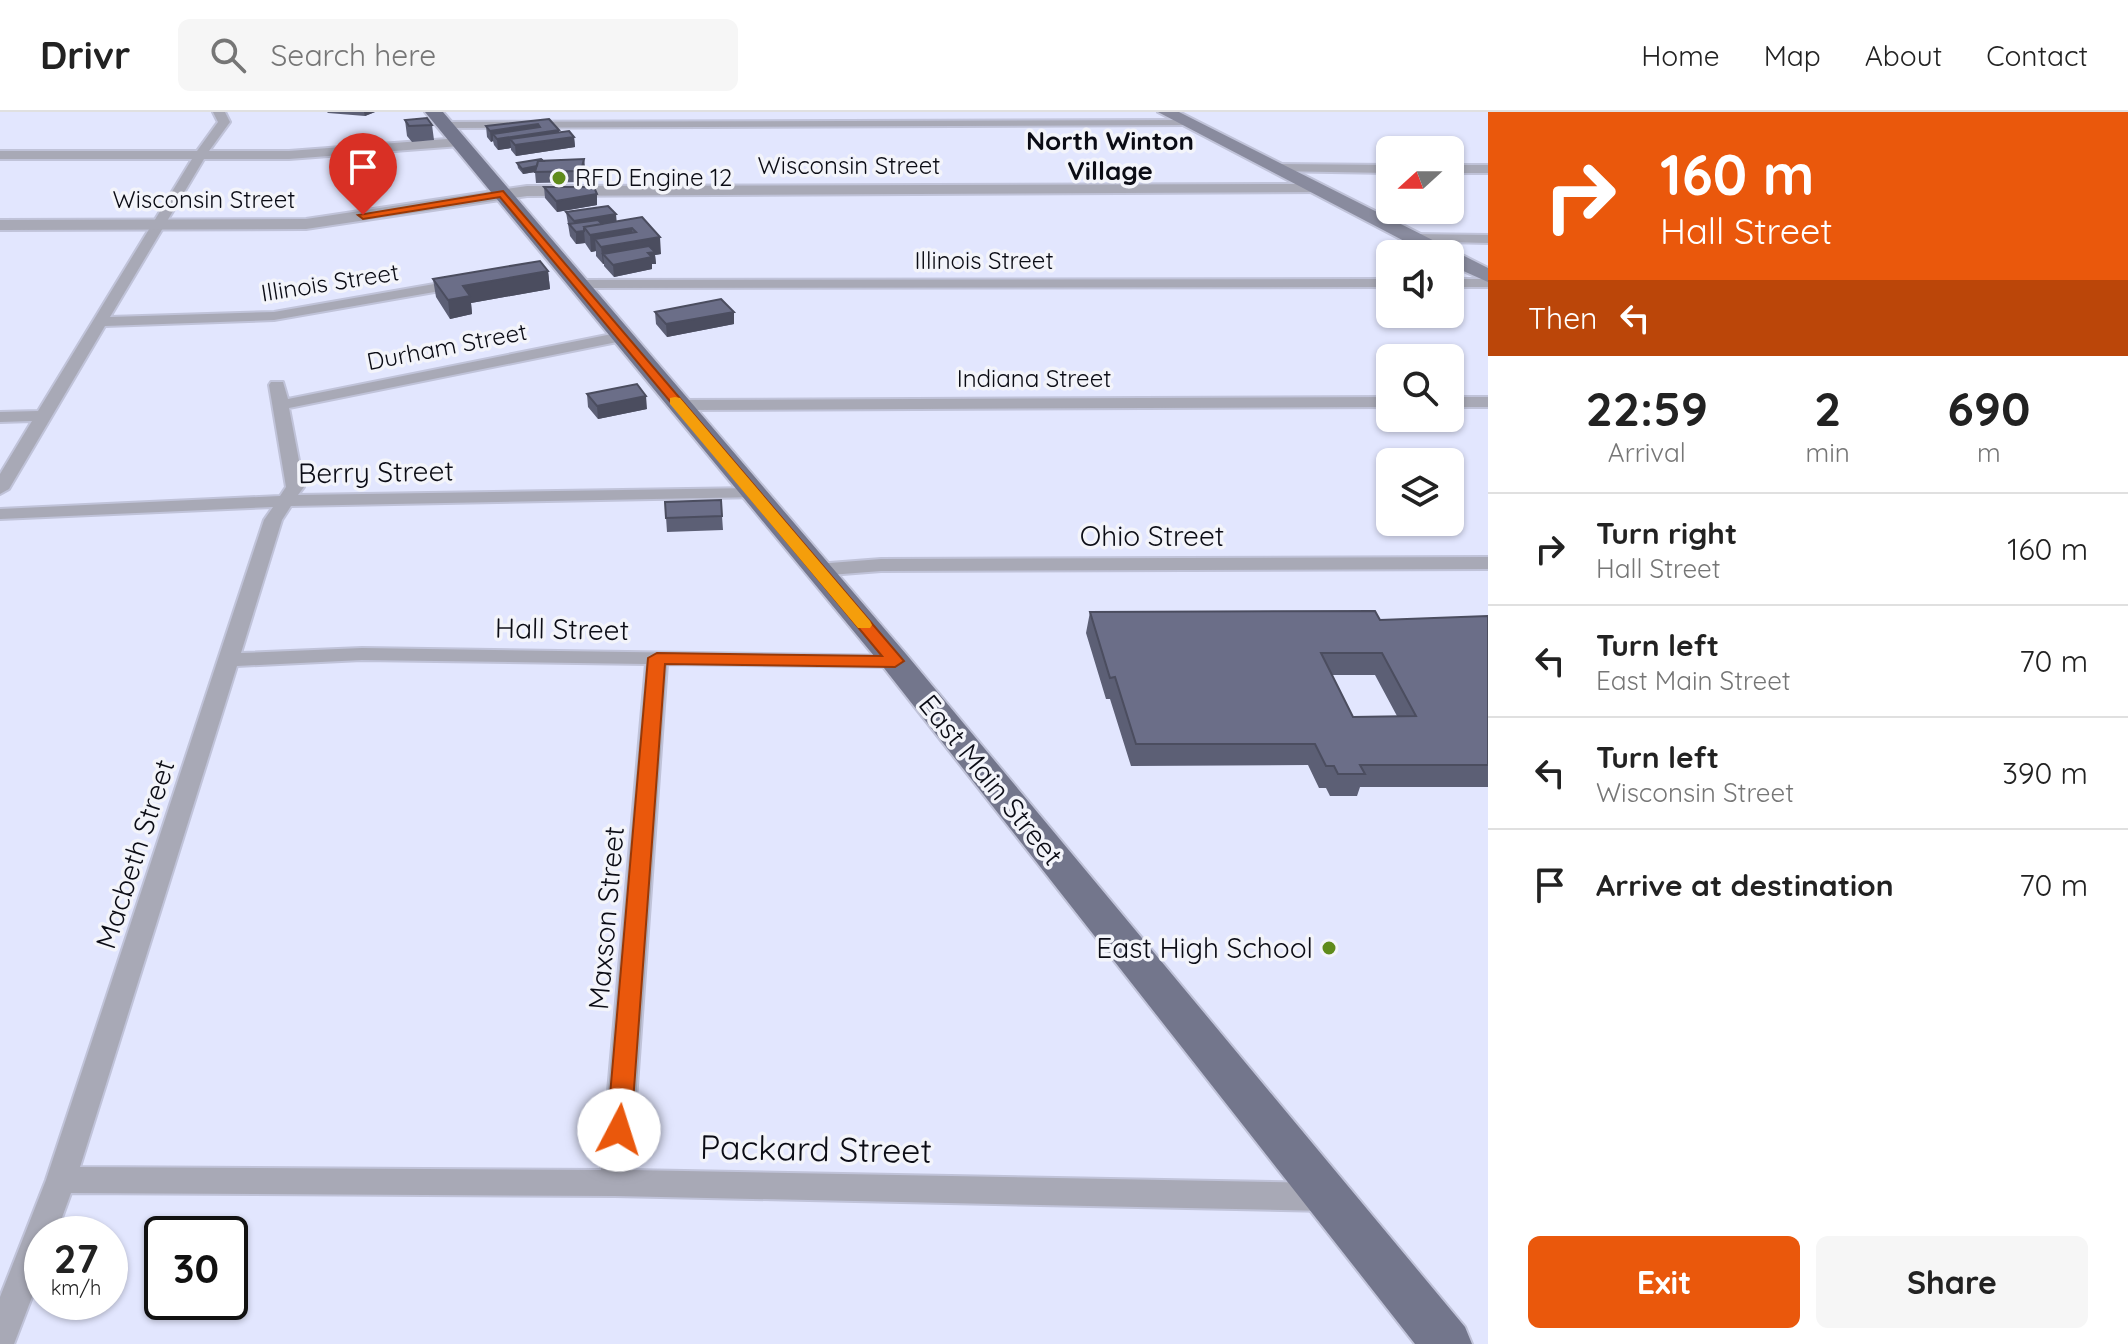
<!DOCTYPE html>
<html lang="en">
<head>
<meta charset="utf-8">
<style>
	:root { --surface:#fff; --page:#f6f6f6; --text:#222; --muted:#767676; --line:#e0e0e0; --accent:#ea580c }
	body { margin:0; font-family:Quicksand,sans-serif; background:var(--page); color:var(--text); height:100vh; display:flex; flex-direction:column; font-size:30px; white-space:nowrap }
	* { box-sizing:border-box; margin:0 }
	p { font-size:26px; color:var(--muted) }
	.icon { flex:none; width:44px; height:44px; fill:none; stroke:currentColor; stroke-width:2; stroke-linecap:round; stroke-linejoin:round }
	.map { position:relative; flex:1; overflow:hidden }
	.sheet { display:flex; flex-direction:column; background:var(--surface); width:640px }
	.sheet>* { flex:none }
	.guide { background:#ea580c; color:#fff; overflow:hidden }
	.needle { width:52px; rotate:249deg }
	.fabs { position:absolute; left:1376px; top:24px; display:grid; gap:16px }
	.fabs a { display:grid; place-items:center; width:88px; height:88px; border-radius:12px; background:var(--surface); box-shadow:0 2px 6px #0004; font-size:40px }
	.speed { position:absolute; left:24px; top:1104px; display:flex; gap:16px; font-size:40px; font-weight:700; text-align:center }
	.speed>* { display:grid; place-content:center; width:104px; height:104px; border-radius:50%; background:var(--surface); box-shadow:0 2px 6px #0004; line-height:1 }
	.speed small { font-size:20px; font-weight:400 }
	.speed .limit { border:4px solid #111; border-radius:12px; background:#fff; color:#111 }
	.pin { position:absolute; display:grid; place-items:center; width:68px; height:68px; color:#fff; margin:-82px -34px; border-radius:50% 50% 50% 0; rotate:-45deg; box-shadow:0 0 8px #0007 }
	.pin .icon { rotate:45deg }
	.me { position:absolute; width:88px; margin:-44px; rotate:5deg; stroke-linejoin:round; filter:drop-shadow(0 0 6px #0008) }
	.turn { display:flex; align-items:center; gap:28px; height:168px; padding:0 40px; font-size:36px }
	.turn .icon { width:104px; height:104px; stroke-width:2.5 }
	.turn b { display:block; font-size:56px; line-height:68px }
	.then { display:flex; align-items:center; height:76px; padding:0 40px; background:#0003; gap:16px; font-size:30px }
	.eta { display:flex; justify-content:space-evenly; align-items:center; height:136px; text-align:center }
	.eta b { font-size:48px; font-weight:700; line-height:56px }
	.button { display:flex; gap:16px; margin-top:auto; padding:16px 40px }
	.button a { flex:1; height:92px; border-radius:12px; background:var(--accent); color:#fff; font-size:32px; font-weight:700; line-height:92px; text-align:center }
	.button a+a { background:var(--page); color:var(--text) }
	ul { padding:0; list-style:none }
	li { display:flex; align-items:center; gap:24px; height:112px; padding:0 40px; border-top:2px solid var(--line) }
	li div { flex:1 }
	li b { display:block; font-size:30px }
	li em { font-style:normal }
	header { display:flex; align-items:center; gap:48px; box-sizing:border-box; height:112px; padding:0 40px; background:var(--surface); border-bottom:2px solid var(--line) }
	header strong { font-size:38px }
	nav { display:flex; gap:44px; margin-inline-start:auto; font-size:28px }
	.search { width:560px; height:72px; background:var(--page); display:flex; align-items:center; gap:20px; box-sizing:border-box; padding:0 28px; border-radius:12px; color:var(--muted); font-size:30px }
	main { display:flex; flex:1; min-height:0 }
	.map>svg:first-child { display:block }
	.lines { fill:none; stroke-linecap:round; stroke-linejoin:round }
	.minor-casing { stroke:#c0c3d9; stroke-width:4 }
	.tertiary-casing { stroke:#c0c3d9; stroke-width:4 }
	.secondary-casing { stroke:#c0c3d9; stroke-width:4 }
	.primary-casing { stroke:#c0c3d9; stroke-width:4 }
	.minor { fill:#a8a9b6; fill-rule:evenodd }
	.tertiary { fill:#a8a9b6; fill-rule:evenodd }
	.secondary { fill:#898b9e; fill-rule:evenodd }
	.primary { fill:#73768c; fill-rule:evenodd }
	.wall { fill:#5c5f75; fill-rule:evenodd }
	.shaded-wall { fill:#4b4d5f }
	.building { fill:#6b6e88; stroke:#4b4d5f; stroke-width:2; fill-rule:evenodd }
	.route { fill:#ea580c; stroke:#983908; stroke-width:2 }
	.slow { fill:#f59e0b }
	.poi-dot { fill:#5f8b1b; stroke:#f3f4fa; stroke-width:3 }
	.labels { text-anchor:middle; stroke-width:7; stroke-linejoin:round; paint-order:stroke }
	.far-street-label { font-size:24px; fill:#0b0c15; stroke:#f3f4fa }
	.far-poi-label { font-size:24px; fill:#0b0c15; stroke:#f3f4fa; text-anchor:start }
	.far-neighbourhood-label { font-size:26px; font-weight:bold; fill:#0b0c15; stroke:#f3f4fa }
	.street-label { font-size:28px; fill:#0b0c15; stroke:#f3f4fa }
	.poi-label { font-size:28px; fill:#0b0c15; stroke:#f3f4fa; text-anchor:end }
	.near-street-label { font-size:34px; fill:#0b0c15; stroke:#f3f4fa }
</style>
</head>
<body>
<header>
<strong>Drivr</strong>
<div class="search"><svg class="icon" aria-label="search" viewBox="0 0 24 24"><circle cx="10" cy="10" r="6"/><path d="M15 15l6 6"/></svg>Search here</div>
<nav><a>Home</a><a>Map</a><a>About</a><a>Contact</a></nav>
</header>
<main>
<div class="map">
<svg width="1488" height="1232" viewBox="0 0 1488 1232">
	<rect width="100%" height="100%" fill="#e2e6fe"/>
	<g class="lines">
		<defs>
			<path id="minor" d="M213,0H225L230,10L209,39H289L460,26L466,30L460,34L289,47H204L110,205L274,200L463,167L470,171L463,175L274,208L105,214L9,377L0,382V362L32,309L0,310V300L38,299L192,47H0V39H197L218,10Z
				M1187,8L1193,11L1191,13L445,16L439,13L445,10Z
				M1276,52L1390,53V61L1272,59V53Z
				M1450,53H1488V61H1450Z
				M1413,122L1488,123V131L1408,129V123Z
				M1390,167V175L578,176L571,172L578,168Z
				M1450,167H1488V175H1450Z
				M622,220L627,222V228L289,296L304,375L298,383L753,376L759,377L762,381L759,385L291,394L282,408L241,541L362,536L902,544L905,549L902,554L895,555L667,552L631,1058L1327,1071L1338,1075L1342,1085L1338,1095L1327,1099L615,1084L71,1081L56,1122H42V1159L14,1232H0V1185L46,1068L264,408L273,395L0,407V397L280,384L286,375L269,273L271,270H283L288,287ZM362,548L646,552L601,1058L80,1055L237,554Z
				M1390,285V295L678,298L670,293L678,288Z
				M1450,285H1488V295H1450Z
				M1488,445V457L881,459L817,464L807,458L817,452L881,447Z"/>
			<path id="tertiary" d="M1317,72L1323,74V80L527,84L306,117L0,118V108L306,107L527,74Z"/>
			<path id="secondary" d="M1158,0H1179L1488,156V170L1450,153V142H1429Z"/>
			<path id="primary" d="M425,0H443L906,542L1465,1215L1472,1232H1415L884,556Z"/>
		</defs>
		<use href="#minor" class="minor-casing"/>
		<use href="#tertiary" class="tertiary-casing"/>
		<use href="#secondary" class="secondary-casing"/>
		<use href="#primary" class="primary-casing"/>
		<use href="#minor" class="minor"/>
		<use href="#tertiary" class="tertiary"/>
		<use href="#secondary" class="secondary"/>
		<use href="#primary" class="primary"/>
	</g>
	<path class="wall" d="M327,0H375L365,4L328,1Z
		M549,7L559,18V20L574,25L575,35L516,44L511,38V36L498,38L494,33L493,29L491,30L487,25L486,14Z
		M405,8L432,13L434,28L412,30L407,24Z
		M584,47L585,58L582,70L536,71L535,60L523,62L518,56L517,51Z
		M544,75L597,82V93L557,100L545,86Z
		M566,100L616,102V110L642,105L661,142L655,143L656,152H652V157L614,165L604,154V152H603L596,144V139L591,140L585,131L576,132L570,124Z
		M548,159L550,177L471,191L472,202L450,207L436,185L433,167Z
		M655,200L734,212L667,225L656,212Z
		M587,282L647,297L598,307L588,295Z
		M665,390L722,404L723,418L667,420Z
		M1090,500L1380,508L1488,504V675H1360L1357,684H1330L1326,676H1319L1308,653L1131,654L1110,587H1106L1086,521ZM1332,563H1375L1397,604L1353,605Z"/>
	<path class="shaded-wall" d="M364,0H375L365,4Z
		M538,12L539,21L559,18L560,27L574,25L575,35L516,44L515,33L510,27L511,36L498,38L497,27L493,22V29L491,30L490,19Z
		M584,47L585,58L582,70L581,59Z
		M546,53L547,58L523,62L522,57Z
		M597,82V93L557,100L556,89Z
		M616,102L617,113L584,115L575,120L574,109Z
		M632,116L633,129L660,125L661,142L655,143L656,152H652V157L614,165L613,153L603,142L604,152H603L601,135L595,127L596,139L591,140L590,123Z
		M584,119L585,131L576,132V120Z
		M548,159L550,177L471,191L472,202L450,207L448,188L463,174Z
		M734,200V212L667,225L666,212Z
		M646,284L647,297L598,307L597,294Z"/>
	<path class="building" d="M427,6L432,13L409,14L405,8Z
		M549,7L559,18L497,27L493,22L540,15L538,12L490,19L486,14Z
		M569,19L574,25L515,33L510,27Z
		M541,47L543,49H538L537,54L522,57L517,51Z
		M584,47L581,59L535,60L538,49Z
		M544,75H594L597,82L556,89Z
		M608,94L616,102L574,109L566,100Z
		M642,105L660,125L601,135L595,127L636,120L632,116L590,123L584,115Z
		M598,108L602,112L584,115V119L576,120L569,112Z
		M649,134L655,140L648,141L652,145L613,153L603,142Z
		M540,149L548,159L463,174L470,184L448,188L433,167Z
		M721,187L734,200L666,212L655,200Z
		M637,272L646,284L597,294L587,282Z
		M721,388L722,404L666,406L665,390Z
		M1375,499L1380,508L1488,504V653H1360L1365,662H1338L1334,654H1326L1315,632H1136L1115,565L1110,566L1090,500ZM1321,541H1382L1416,604L1353,605Z"/>
	<path class="route" d="M503,79L904,549L895,555L665,552L631,1018L628,1026L619,1029L611,1026L607,1018L648,546L657,541L882,544L500,85L363,107L358,103Z"/>
	<path class="slow" d="M675,285L680,286L870,509L872,513L870,516H858L670,292V286Z"/>
	<g class="poi-dot">
		<circle cx="559" cy="66" r="8"/>
		<circle cx="1329" cy="836" r="8"/>
	</g>
	<g class="labels">
		<g class="far-street-label">
			<text x="849" y="62">Wisconsin Street</text>
			<text x="204" y="96">Wisconsin Street</text>
			<text x="984" y="157">Illinois Street</text>
			<text transform="translate(330 171) rotate(-9)" y="8">Illinois Street</text>
			<text transform="translate(447 235) rotate(-11)" y="8">Durham Street</text>
			<text x="1034" y="275">Indiana Street</text>
		</g>
		<g class="far-poi-label">
			<text x="575" y="74">RFD Engine 12</text>
		</g>
		<g class="far-neighbourhood-label">
			<text x="1110" y="38">North Winton<tspan x="1110" dy="30">Village</tspan></text>
		</g>
		<g class="street-label">
			<text transform="translate(376 360) rotate(-1)" y="10">Berry Street</text>
			<text x="1152" y="434">Ohio Street</text>
			<text transform="translate(562 517) rotate(1)" y="10">Hall Street</text>
			<text transform="translate(991 668) rotate(51)" y="10">East Main Street</text>
			<text transform="translate(135 742) rotate(-72)" y="10">Macbeth Street</text>
			<text transform="translate(606 806) rotate(-85)" y="10">Maxson Street</text>
		</g>
		<g class="poi-label">
			<text x="1313" y="846">East High School</text>
		</g>
		<g class="near-street-label">
			<text transform="translate(816 1037) rotate(1)" y="12">Packard Street</text>
		</g>
	</g>
</svg>
<div class="fabs">
<a><svg class="needle" viewBox="-14 -14 28 28"><path d="M0-13l5 13h-10z" fill="#e53935"/><path d="M0 13l5-13h-10z" fill="#767676"/></svg></a>
<a><svg class="icon" aria-label="sound" viewBox="0 0 24 24"><path d="M4 9h4l5-4v14l-5-4H4zM17 9q2 3 0 6"/></svg></a>
<a><svg class="icon" aria-label="search" viewBox="0 0 24 24"><circle cx="10" cy="10" r="6"/><path d="M15 15l6 6"/></svg></a>
<a><svg class="icon" aria-label="layers" viewBox="0 0 24 24"><path d="M12 4l9 5-9 5-9-5zM3 14l9 5 9-5"/></svg></a>
</div>
<div class="speed"><div>27<small>km/h</small></div><div class="limit">30</div></div>
<div class="pin" style="left:363px;top:103px;background:#d93025"><svg class="icon" aria-label="arrive" viewBox="0 0 24 24"><path d="M6 21V4h12l-3 4 3 4H6"/></svg></div>
<svg class="me" style="left:619px;top:1018px" viewBox="-20 -20 40 40"><circle r="19" fill="#fff"/><path d="M0-13L10 11 0 6-10 11z" fill="#ea580c"/></svg>
</div>
<section class="sheet">
<div class="guide">
<div class="turn"><svg class="icon" aria-label="right" viewBox="0 0 24 24"><path d="M7 20v-9h11M14 6l5 5-5 5"/></svg><div><b>160 m</b>Hall Street</div></div>
<div class="then">Then<svg class="icon" aria-label="left" viewBox="0 0 24 24"><path d="M17 20v-9H6M10 6l-5 5 5 5"/></svg></div>
</div>
<div class="eta">
<div><b>22:59</b><p>Arrival</p></div>
<div><b>2</b><p>min</p></div>
<div><b>690</b><p>m</p></div>
</div>
<ul>
<li><svg class="icon" aria-label="right" viewBox="0 0 24 24"><path d="M7 20v-9h11M14 6l5 5-5 5"/></svg><div><b>Turn right</b><p>Hall Street</p></div><em>160 m</em></li>
<li><svg class="icon" aria-label="left" viewBox="0 0 24 24"><path d="M17 20v-9H6M10 6l-5 5 5 5"/></svg><div><b>Turn left</b><p>East Main Street</p></div><em>70 m</em></li>
<li><svg class="icon" aria-label="left" viewBox="0 0 24 24"><path d="M17 20v-9H6M10 6l-5 5 5 5"/></svg><div><b>Turn left</b><p>Wisconsin Street</p></div><em>390 m</em></li>
<li><svg class="icon" aria-label="arrive" viewBox="0 0 24 24"><path d="M6 21V4h12l-3 4 3 4H6"/></svg><div><b>Arrive at destination</b></div><em>70 m</em></li>
</ul>
<div class="button"><a>Exit</a><a>Share</a></div>
</section>
</main>
</body>
</html>
